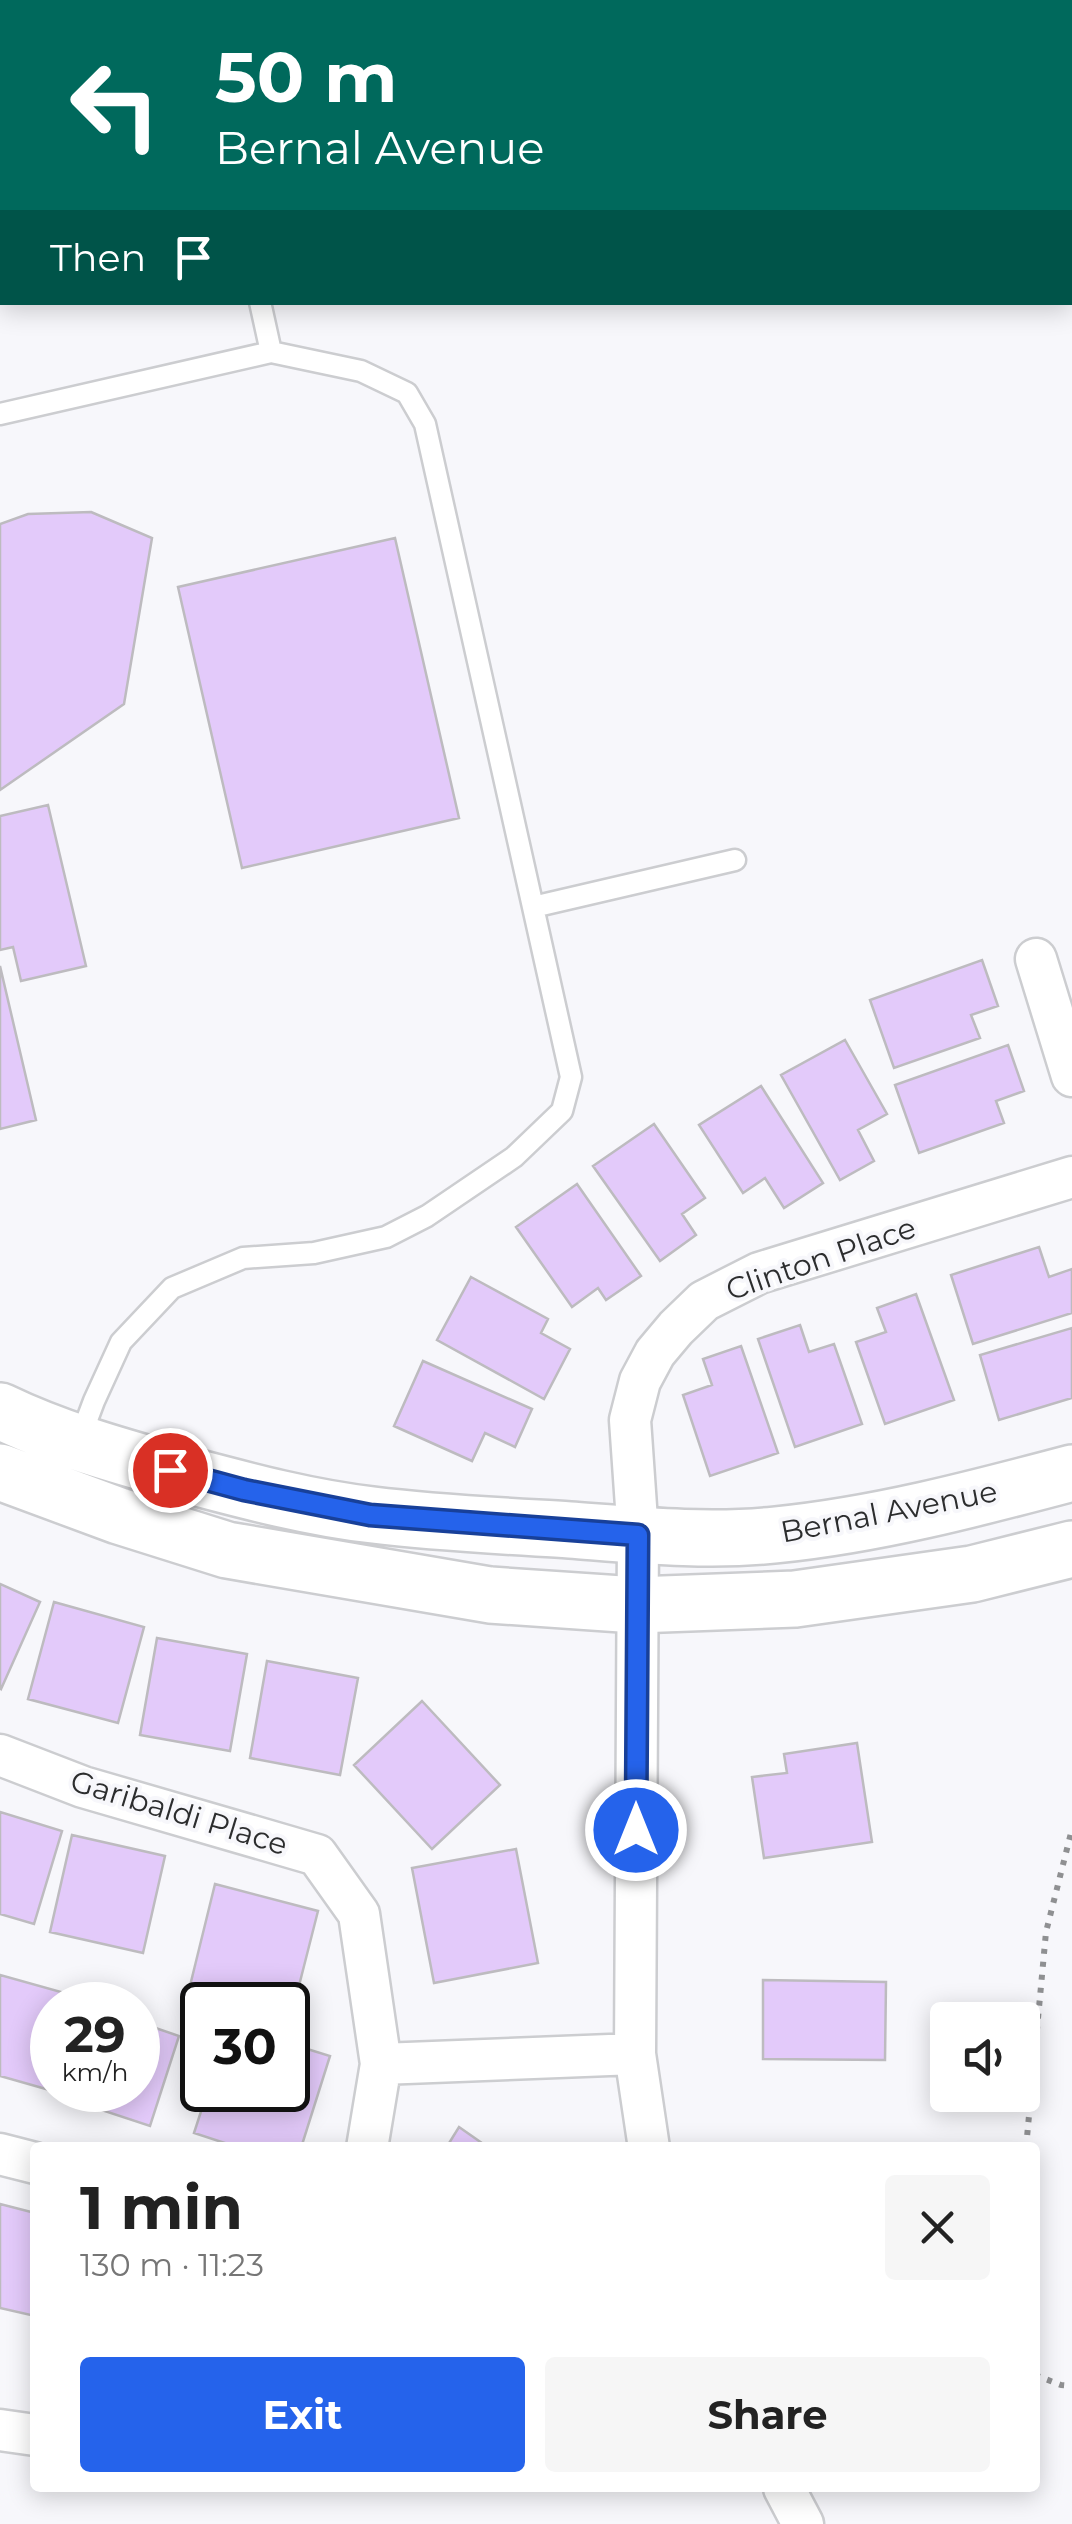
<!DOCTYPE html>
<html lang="en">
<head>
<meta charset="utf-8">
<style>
	:root { --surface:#fff; --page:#f6f6f6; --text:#222; --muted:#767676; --accent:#2563eb }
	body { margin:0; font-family:Montserrat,sans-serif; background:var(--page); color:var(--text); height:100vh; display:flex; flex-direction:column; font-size:38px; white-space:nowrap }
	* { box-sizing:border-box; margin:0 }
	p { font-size:32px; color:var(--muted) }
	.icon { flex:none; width:55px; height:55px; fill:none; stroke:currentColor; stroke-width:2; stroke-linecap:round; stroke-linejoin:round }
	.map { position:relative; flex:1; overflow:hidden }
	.sheet { position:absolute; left:30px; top:2142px; width:1010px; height:350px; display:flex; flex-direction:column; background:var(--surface); border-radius:10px; box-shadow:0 5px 25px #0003 }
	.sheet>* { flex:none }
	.hud { position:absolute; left:0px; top:0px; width:1072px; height:305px; box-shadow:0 5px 25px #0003; background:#00695c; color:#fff; overflow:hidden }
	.controls { position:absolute; left:930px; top:2002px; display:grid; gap:20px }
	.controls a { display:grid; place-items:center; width:110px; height:110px; border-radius:10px; background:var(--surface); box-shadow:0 5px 25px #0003; font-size:50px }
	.speed { position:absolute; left:30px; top:1982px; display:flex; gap:20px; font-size:50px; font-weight:700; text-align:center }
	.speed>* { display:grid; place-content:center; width:130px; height:130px; border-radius:50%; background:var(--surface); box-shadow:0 5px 25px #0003; line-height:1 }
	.speed small { font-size:25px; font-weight:400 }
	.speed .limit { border:5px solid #111; border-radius:15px; background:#fff; color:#111 }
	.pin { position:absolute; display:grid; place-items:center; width:85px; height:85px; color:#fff; margin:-42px; border:5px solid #fff; border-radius:50%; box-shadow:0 2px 10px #0007 }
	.me { position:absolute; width:110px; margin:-55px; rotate:0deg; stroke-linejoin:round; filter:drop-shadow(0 0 8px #0008) }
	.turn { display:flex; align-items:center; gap:35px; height:210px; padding:0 50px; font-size:45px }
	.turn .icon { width:130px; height:130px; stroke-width:2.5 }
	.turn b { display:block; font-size:70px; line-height:85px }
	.then { display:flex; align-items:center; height:95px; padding:0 50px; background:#0003; gap:20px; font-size:38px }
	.round { display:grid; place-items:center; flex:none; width:105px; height:105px; border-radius:10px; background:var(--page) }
	.headline { display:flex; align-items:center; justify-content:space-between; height:170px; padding:0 50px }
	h1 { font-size:60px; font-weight:700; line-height:75px }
	.action { display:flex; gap:20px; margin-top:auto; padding:20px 50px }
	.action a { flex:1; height:115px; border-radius:10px; background:var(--accent); color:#fff; font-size:40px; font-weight:700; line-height:115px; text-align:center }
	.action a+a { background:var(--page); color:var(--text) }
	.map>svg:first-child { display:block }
	.building { fill:#e3cafa; stroke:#bdbbbf; stroke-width:2.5 }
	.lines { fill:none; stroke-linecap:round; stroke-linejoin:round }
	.lane-casing { stroke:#cccdd0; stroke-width:25 }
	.street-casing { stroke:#cccdd0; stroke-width:45 }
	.secondary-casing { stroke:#cccdd0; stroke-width:60 }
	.path { stroke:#8f9092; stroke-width:6; stroke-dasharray:5 8; stroke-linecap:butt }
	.lane { stroke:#fff; stroke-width:20 }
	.street { stroke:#fff; stroke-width:40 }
	.secondary { stroke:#fff; stroke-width:55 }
	.route-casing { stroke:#184099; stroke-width:25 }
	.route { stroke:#2563eb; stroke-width:18 }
	.labels { text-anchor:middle; stroke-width:8; stroke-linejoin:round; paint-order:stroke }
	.street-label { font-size:30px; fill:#2c2d2e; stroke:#f7f7fb }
</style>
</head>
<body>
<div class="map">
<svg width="1072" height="2524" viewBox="0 0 1072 2524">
	<rect width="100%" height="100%" fill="#f7f7fb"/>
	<path class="building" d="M8,0H99V2H9Z
		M272,0H362L363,2H272Z
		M91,512L152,538L124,704L0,790V524L28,514Z
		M395,538L459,818L242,868L178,587Z
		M48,805L86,966L21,981L13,947L0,950V816Z
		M982,960L998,1006L971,1015L980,1038L894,1068L870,1000Z
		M0,966L36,1120L0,1129Z
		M845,1040L887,1114L858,1130L874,1161L840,1180L781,1075Z
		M1008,1045L1024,1091L996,1101L1004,1123L919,1153L895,1085Z
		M761,1086L823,1183L784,1208L765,1178L743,1193L699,1125Z
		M654,1124L705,1198L682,1214L696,1235L660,1261L593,1166Z
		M577,1184L641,1276L606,1300L598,1288L572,1307L516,1227Z
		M1039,1247L1049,1277L1072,1269V1313L973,1344L951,1275Z
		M471,1277L548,1319L541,1333L570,1349L544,1399L437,1340Z
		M916,1294L954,1400L885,1424L856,1342L886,1332L877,1308Z
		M800,1325L809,1352L834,1344L862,1424L795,1447L758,1339Z
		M1072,1328V1398L999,1420L980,1355Z
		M741,1346L778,1453L710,1476L683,1395L712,1385L703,1359Z
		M423,1361L532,1409L515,1447L485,1433L472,1461L394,1426Z
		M0,1584L40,1602L1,1689L0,1688Z
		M54,1602L144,1627L118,1723L28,1699Z
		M157,1638L247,1654L230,1751L140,1735Z
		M267,1661L358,1678L340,1775L250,1758Z
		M422,1701L500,1785L432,1849L354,1765Z
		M857,1743L872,1842L764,1858L752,1777L787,1773L784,1754Z
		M0,1812L62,1831L34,1924L0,1914Z
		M72,1835L165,1856L143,1953L50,1932Z
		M516,1849L538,1963L434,1983L412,1868Z
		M215,1884L318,1911L289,2025L288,2005H213L187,1998Z
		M0,1975L79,1997L76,2005H52L53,2091L0,2076Z
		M763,1980L886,1982L885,2060L763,2059Z
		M138,2022L179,2036L150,2126L59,2096L61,2090H138Z
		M288,2043L330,2056L301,2148H240L194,2133L208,2090H288Z
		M459,2127L489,2148H446Z
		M0,2204L35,2213V2316L0,2308Z"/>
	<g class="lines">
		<defs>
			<path id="lane" d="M189,0L190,2
				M0,180H2
				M260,302L271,352
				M0,414L271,352L361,371L407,393L425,424L571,1077L562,1111L514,1157L427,1216L386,1237L314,1253L243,1258L172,1288L121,1342L94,1401L79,1441
				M533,907L735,860"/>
			<path id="street" d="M1036,959L1072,1076
				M0,1755L83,1787L317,1855L359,1914L381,2064L367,2148
				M381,2064L635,2054
				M649,2148L635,2054L638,1535L630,1420L640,1381L655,1353L676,1328L704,1301L759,1273L1072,1177
				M0,2154L35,2163
				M0,2430L35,2435
				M784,2488L803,2524"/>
			<path id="secondary" d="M0,1411C60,1440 123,1457 187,1475C247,1491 311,1508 373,1515C438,1523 504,1526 570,1530C637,1535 707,1542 775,1535C876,1525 974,1499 1072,1473
				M0,1472L119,1516L227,1550L490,1595L636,1605L795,1599L972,1574L1072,1549"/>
		</defs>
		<use href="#lane" class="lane-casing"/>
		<use href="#street" class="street-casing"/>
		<use href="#secondary" class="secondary-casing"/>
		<path class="path" d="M1026,2148L1046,1932L1072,1829
			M1035,2375L1061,2385L1072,2386"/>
		<use href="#lane" class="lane"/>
		<use href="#street" class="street"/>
		<use href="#secondary" class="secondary"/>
	</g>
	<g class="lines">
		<defs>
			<path id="route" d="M170,1470L244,1490L370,1515L638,1535L636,1830"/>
		</defs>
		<use href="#route" class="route-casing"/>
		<use href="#route" class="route"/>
	</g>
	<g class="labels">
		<g class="street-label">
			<text transform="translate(821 1259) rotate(-19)" y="10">Clinton Place</text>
			<text transform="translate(889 1512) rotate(-11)" y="10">Bernal Avenue</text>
			<text transform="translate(179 1813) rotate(17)" y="10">Garibaldi Place</text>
		</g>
	</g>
</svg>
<div class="controls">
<a><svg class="icon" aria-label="sound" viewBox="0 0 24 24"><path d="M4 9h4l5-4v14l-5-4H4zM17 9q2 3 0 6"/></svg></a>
</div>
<div class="speed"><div>29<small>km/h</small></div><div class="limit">30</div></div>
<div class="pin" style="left:170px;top:1470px;background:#d93025"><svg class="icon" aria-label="arrive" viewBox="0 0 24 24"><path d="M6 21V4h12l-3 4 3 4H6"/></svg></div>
<svg class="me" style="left:636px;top:1830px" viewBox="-20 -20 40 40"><circle r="17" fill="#2563eb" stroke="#fff" stroke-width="3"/><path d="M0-11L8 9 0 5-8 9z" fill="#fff"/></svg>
<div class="hud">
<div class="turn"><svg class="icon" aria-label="left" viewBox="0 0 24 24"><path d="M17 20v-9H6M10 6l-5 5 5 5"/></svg><div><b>50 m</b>Bernal Avenue</div></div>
<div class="then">Then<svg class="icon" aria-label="arrive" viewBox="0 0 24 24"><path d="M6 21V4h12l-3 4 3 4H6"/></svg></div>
</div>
<section class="sheet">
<div class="headline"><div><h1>1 min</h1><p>130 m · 11:23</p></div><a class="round"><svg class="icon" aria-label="close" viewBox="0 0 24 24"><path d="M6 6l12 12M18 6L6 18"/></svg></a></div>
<div class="action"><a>Exit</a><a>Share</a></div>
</section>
</div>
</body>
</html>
